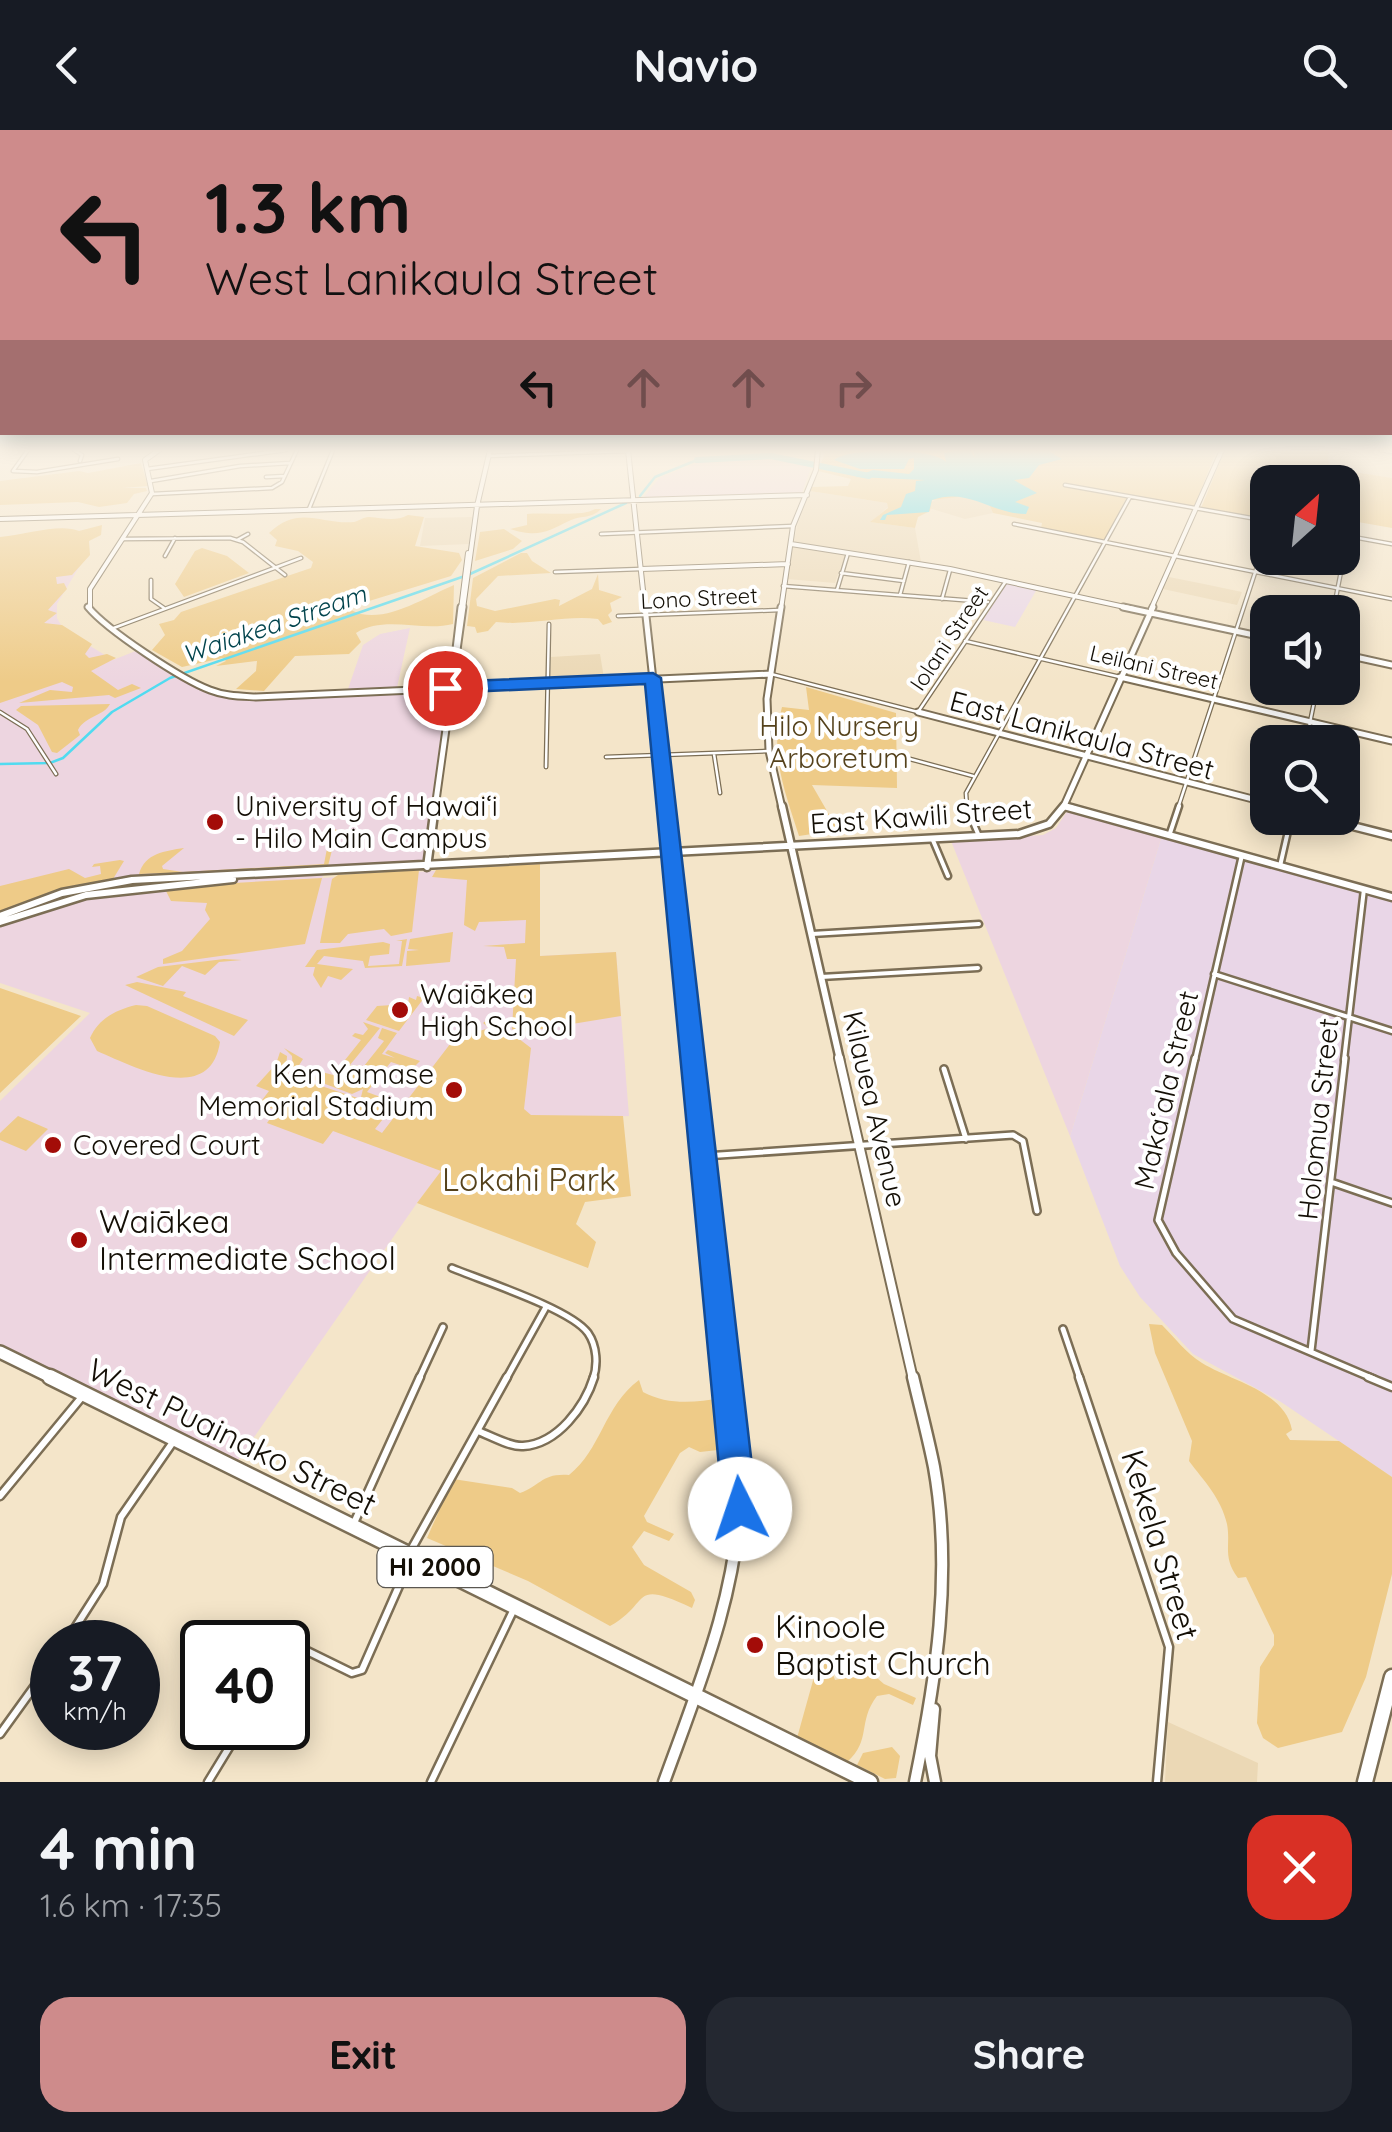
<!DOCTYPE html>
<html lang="en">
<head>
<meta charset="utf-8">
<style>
	:root { --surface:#171b24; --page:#242831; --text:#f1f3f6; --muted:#9ea1a6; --accent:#ce8b8b }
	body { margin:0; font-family:Quicksand,sans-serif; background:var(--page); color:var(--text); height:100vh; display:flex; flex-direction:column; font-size:38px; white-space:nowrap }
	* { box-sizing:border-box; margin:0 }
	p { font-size:32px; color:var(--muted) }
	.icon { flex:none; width:55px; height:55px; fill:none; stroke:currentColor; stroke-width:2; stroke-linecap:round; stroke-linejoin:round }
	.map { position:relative; height:1652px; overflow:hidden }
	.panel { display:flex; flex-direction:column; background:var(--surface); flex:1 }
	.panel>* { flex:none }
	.banner { position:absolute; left:0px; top:0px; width:1392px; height:305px; box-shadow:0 5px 25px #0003; background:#ce8b8b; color:#111; overflow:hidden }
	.needle { width:65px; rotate:27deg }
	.tools { position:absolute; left:1250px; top:335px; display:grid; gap:20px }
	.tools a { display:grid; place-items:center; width:110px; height:110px; border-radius:20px; background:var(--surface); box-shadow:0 5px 25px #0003; font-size:50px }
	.speed { position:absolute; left:30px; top:1490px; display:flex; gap:20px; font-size:50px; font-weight:700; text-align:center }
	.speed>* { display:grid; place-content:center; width:130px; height:130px; border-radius:50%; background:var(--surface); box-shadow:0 5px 25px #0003; line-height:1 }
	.speed small { font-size:25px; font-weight:400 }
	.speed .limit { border:5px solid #111; border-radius:15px; background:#fff; color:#111 }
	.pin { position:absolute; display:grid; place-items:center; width:85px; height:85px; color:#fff; margin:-42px; border:5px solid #fff; border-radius:50%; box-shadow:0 2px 10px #0007 }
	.me { position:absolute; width:110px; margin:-55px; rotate:356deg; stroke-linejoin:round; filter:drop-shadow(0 0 8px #0008) }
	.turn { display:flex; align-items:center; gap:35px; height:210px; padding:0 40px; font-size:45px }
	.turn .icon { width:130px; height:130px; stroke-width:2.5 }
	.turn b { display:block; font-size:70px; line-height:85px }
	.lanes { display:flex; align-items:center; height:95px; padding:0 40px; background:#0003; justify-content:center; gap:50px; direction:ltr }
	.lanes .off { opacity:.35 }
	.round { display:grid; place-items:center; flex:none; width:105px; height:105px; border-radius:30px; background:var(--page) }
	.overview { display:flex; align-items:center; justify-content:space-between; height:170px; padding:0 40px }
	h1 { font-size:60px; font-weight:800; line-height:75px }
	.action { display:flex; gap:20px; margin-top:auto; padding:20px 40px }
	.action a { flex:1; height:115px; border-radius:30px; background:var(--accent); color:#111; font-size:40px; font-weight:800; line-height:115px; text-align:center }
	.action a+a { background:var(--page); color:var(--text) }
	header { display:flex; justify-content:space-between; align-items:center; height:130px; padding:0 40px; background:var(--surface); font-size:45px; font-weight:800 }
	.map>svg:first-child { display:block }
	.built { fill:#ebd8b5 }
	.industrial { fill:#e9d6e7 }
	.education { fill:#edd5e0 }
	.green { fill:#eecb88 }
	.water { fill:#51dbf0 }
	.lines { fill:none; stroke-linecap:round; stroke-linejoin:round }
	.stream { stroke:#51dbf0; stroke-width:2.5 }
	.river { stroke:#51dbf0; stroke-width:6 }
	.street-far3-casing { stroke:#7c6e55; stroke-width:5 }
	.street-far2-casing { stroke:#7c6e55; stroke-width:9 }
	.street-far1-casing { stroke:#7c6e55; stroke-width:10 }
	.street-casing { stroke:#7c6e55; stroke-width:11 }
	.secondary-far4-casing { stroke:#7c6e55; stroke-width:6 }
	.secondary-far3-casing { stroke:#7c6e55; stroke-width:9 }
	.secondary-far2-casing { stroke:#7c6e55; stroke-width:11 }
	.secondary-far1-casing { stroke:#7c6e55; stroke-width:12 }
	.secondary-casing { stroke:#7c6e55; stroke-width:15 }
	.highway-far1-casing { stroke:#7c6e55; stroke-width:16 }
	.highway-casing { stroke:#7c6e55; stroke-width:19 }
	.street-far3 { stroke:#fff; stroke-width:2.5 }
	.street-far2 { stroke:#fff; stroke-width:4 }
	.street-far1 { stroke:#fff; stroke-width:5 }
	.street { stroke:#fff; stroke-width:6 }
	.secondary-far4 { stroke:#fff; stroke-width:4 }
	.secondary-far3 { stroke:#fff; stroke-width:5 }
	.secondary-far2 { stroke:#fff; stroke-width:6 }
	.secondary-far1 { stroke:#fff; stroke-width:8 }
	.secondary { stroke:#fff; stroke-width:10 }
	.highway-far1 { stroke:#fff; stroke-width:11 }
	.highway { stroke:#fff; stroke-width:14 }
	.route { fill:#1a73e8; stroke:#114b97; stroke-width:2.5 }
	.poi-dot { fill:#a30c08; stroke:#fff; stroke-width:4 }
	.labels { text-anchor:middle; stroke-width:8; stroke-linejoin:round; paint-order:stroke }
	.far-street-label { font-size:22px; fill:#140f06; stroke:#fff }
	.far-water-label { font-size:25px; font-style:italic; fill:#02444d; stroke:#fff }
	.shield { fill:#fff; stroke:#5a5751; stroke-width:2.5 }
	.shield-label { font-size:25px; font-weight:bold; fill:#140f06 }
	.park-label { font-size:28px; fill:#55421c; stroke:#fff }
	.street-label { font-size:28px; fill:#140f06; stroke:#fff }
	.poi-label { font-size:28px; fill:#140f06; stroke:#fff; text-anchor:start }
	.near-park-label { font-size:32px; fill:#55421c; stroke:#fff }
	.near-poi-label { font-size:32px; fill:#140f06; stroke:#fff; text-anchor:start }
	.near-street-label { font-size:32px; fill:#140f06; stroke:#fff }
</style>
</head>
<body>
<header><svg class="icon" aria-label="back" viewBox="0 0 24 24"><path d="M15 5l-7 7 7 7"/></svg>Navio<svg class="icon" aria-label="search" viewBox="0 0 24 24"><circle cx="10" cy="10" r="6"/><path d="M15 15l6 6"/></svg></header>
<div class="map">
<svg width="1392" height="1652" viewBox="0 0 1392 1652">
	<rect width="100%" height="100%" fill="#f4e5c9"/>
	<path class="built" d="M1392,320V348L1328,338L1327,321Z
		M810,361L887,373L888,377L871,392L915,398L921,432L847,420L835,453L787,449L797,396Z
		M966,366L989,374L993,383L965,389L929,378V373L942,367Z
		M472,387L469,414L420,416L425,388Z
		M1169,447L1204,454L1242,462L1237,475L1163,459Z
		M600,524L604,548L551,547V527Z
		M1168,1592L1258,1633L1257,1652H1165Z"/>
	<path class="industrial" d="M1007,453L1037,459L1015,497L983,490Z
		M1162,705L1392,770V1347L1281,1272L1193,1224L1140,1167L1120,1136L1070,1006Z"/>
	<path class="education" d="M759,327L812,335L802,363L644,367L659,348L699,332Z
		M0,429H84L57,474V488L64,500L113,530L138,520L221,567L346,565L363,515L380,504L410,498L396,562L447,560L424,732L327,736L322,748L540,734V826L616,822L629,986L478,993L417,1073L236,1333L0,1215V971L90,883L0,853Z
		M1068,680L1162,705L1070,1006L951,711L1043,705L1056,698Z"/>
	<path class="green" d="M821,320H1217L1194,377L1128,365L1105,409L1100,410L1041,398L1042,393L993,383L989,374L966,366L932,370L930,381L918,387L915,398L870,392L888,378L887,373L810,361L812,357L848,356L851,349L818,341L824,325Z
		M1225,320H1327L1329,338L1392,348V398L1358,392L1354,394L1352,406L1343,404L1342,352H1268L1267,391L1201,378Z
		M141,333L148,356L122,358H146L147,361L134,364L127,373L99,377L78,372L0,375V351L79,341L88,343Z
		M595,379H601C591,389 583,385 571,390C546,402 539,408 510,399L527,395V384C546,382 583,387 595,379Z
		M408,385L424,387L415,416L459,423L462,430L451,446L356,475L351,480C381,497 425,467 454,455L453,494C422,502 384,485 356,503L361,512L349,524L295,526L264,561L236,559L256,541L257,531L216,536L226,531L223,528L182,537L152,520L165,505L159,494L174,490L181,482L311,438L313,432L298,421L275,416L277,410L269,403C299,374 321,395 354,392C359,391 363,387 369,387C383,388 395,392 408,385Z
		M102,395L101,405L89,411L90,425L72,445L56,447L57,454L64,453L67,459L48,480L57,483L44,493L62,495L92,514L85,524L89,528L107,524L116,528L91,541L118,560L132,554L141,558L115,568L109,565L19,573L50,560L72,562L73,557L62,552L0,573V407C29,404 60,393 79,401Z
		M504,399L522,411L513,419L475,431L480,402Z
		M202,418L227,426L249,443L184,467L175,454L195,421Z
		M521,423H527L532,431L551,443L498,446L476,469L477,476L495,481L555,469L560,470L559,476L592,459L598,444L599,460L622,467L610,473L612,481L608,485L612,492L603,495L598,489C564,485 530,496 496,492L488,501L477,503L475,497L467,496L473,448Z
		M806,557L896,583L897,658L812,655L838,700L799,706C785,662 769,623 782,577L809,580Z
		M110,574C104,586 85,586 78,600L80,605L57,623L52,622L38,595L16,580L21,576Z
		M331,698L337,700L328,736L324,739L139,744C145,723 165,721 184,718L162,736L163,739L183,742L324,734Z
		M120,730L124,731L113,749L68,758L0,783V756L69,739L85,748L101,744L100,736L92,737L94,734Z
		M540,734V826L616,822L621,886L517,903L512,899L516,829H507L504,817L483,816L525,813L526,790L479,792L475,801L464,795L467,750L432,747L436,740Z
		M419,740L412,802L391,806L384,799L348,804L340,813H320L332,749L338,745Z
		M322,748L305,814L163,834V829L182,821L210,789L205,780L207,773L171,771L164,757Z
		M453,802L450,832L406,836L407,821L419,820L408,819L410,809Z
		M407,809L402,836L365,838L363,831L324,826L317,834L353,839L341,850L328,846L321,858L313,845L315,837H305L317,820L383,812L390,814L389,824L370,826L368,836L399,834L402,811H396Z
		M224,829L242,830L219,832L205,845L182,836L163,856L136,847L158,837Z
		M137,852L186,862L183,866L248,890L234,906L125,855Z
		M0,858L81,886L0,963Z
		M417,866L424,868L399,901L366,890L377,876L408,874L409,867L416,870Z
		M136,875L147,876L215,906L220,912C210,978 130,935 97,921L90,908C99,888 116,880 136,875Z
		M494,885L493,889L531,918L524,979L531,985L623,986L631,1066L585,1072L576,1094L596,1112L588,1138L417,1073L441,1041L333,1001L323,1014L267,993L276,980L259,974L269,961L256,956L276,934L280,922L287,926L286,941L291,946L391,979L375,999L382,1003L460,901L467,905L489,898L483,893Z
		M363,892L380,898L350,935L364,936L384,911L378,908L382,898L397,903L382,924L395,928L385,923L388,920L420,931L412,939L391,932L367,962L386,969L383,973L361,967L363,959L352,964L293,942L292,926L284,918L303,929L296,940L317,947L322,942L333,945L361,910L352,906L355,903L363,905L368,899Z
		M18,986L48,999L26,1021L0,1010V1003Z
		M1149,1194L1162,1195C1175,1208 1186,1223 1202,1233C1231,1251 1285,1261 1292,1300L1286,1304L1290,1310L1339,1311L1392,1347V1444L1366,1547L1342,1602L1278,1618L1263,1608L1257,1593L1260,1537L1274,1515V1505L1246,1447L1238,1448C1222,1427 1231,1415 1227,1394C1221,1368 1204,1351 1189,1331L1192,1311L1155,1223Z
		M639,1250L643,1262C667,1275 694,1273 721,1268L724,1313L718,1320L700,1322L689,1317L680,1323L644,1386L647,1392L674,1404L669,1411L644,1401L632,1417L644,1435L691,1462L695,1470L692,1478C629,1448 652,1473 610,1496L528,1451L427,1408L453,1349L512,1358L520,1363C541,1356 541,1343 569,1345C601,1320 604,1276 639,1250Z
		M819,1529L829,1533L835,1550L852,1546V1539L869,1541L884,1554L916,1568L913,1575L889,1564L877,1566C857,1592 872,1610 847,1632L797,1608Z
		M892,1617L900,1626L896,1648L885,1649L857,1635L863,1623Z"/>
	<path class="water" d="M962,320H970L975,328L973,320H1047L1062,329L1039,335L1029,348L1014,350L1037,363L1015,372L1029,377L1026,384C991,384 969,357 932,370L929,382L887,385L885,390H880L883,385L901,377L906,364L915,361L916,351L925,350L855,347L873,340L909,344L914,339V328L909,329L904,339H860L834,330C850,317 933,318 946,332L944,323Z"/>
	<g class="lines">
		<path class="stream" d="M640,366L655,347L697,330
			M470,444L626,373
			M0,634L50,633L63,628L112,582L170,548L462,447"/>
		<path class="river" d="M697,330L771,326L869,346"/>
		<defs>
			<path id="street-far3" d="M28,320L13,341L37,342L118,329
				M74,320L82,325L80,331
				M1381,320L1392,322
				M488,326L628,321
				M147,339L286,320
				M266,347L285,346
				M151,351L240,336L290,333
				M1065,355L1268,391
				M152,364L272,358L282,352L297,320
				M309,379L333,320
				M1014,394L1392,469
				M601,404L793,396
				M1342,405L1392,414
				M122,409L230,408L243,412L285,445
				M237,410L248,404
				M165,426L175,408
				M555,442L641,439
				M841,443L904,451
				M151,450V469L164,478
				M783,456L988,472
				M837,460L848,423
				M900,465L909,432
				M942,469L950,440
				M1333,482L1348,406
				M618,486L780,480
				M111,499L301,428
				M965,511L1120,547
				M771,544L918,582L1006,451
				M0,582L27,599L56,644
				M1306,612L1317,558
				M714,624L720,663
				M606,627L769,621
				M910,629L973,646
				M546,637L549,494
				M967,678L966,663L1130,367
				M1178,678L1268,403"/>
			<path id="street-far2" d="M966,676L979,706
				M1170,703L1179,676
				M932,708L948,746
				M1280,736L1291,688
				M812,804L979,794
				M1214,844L1392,901
				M821,847L978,838
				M1195,930L1242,725
				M1344,930L1364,759"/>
			<path id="street-far1" d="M1195,928L1158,1090L1176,1123L1233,1189L1374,1249
				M944,939L966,1009
				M705,1026L1013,1005L1023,1011L1037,1081
				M1331,1052L1392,1073
				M452,1138C483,1151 571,1179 588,1203C597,1216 598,1235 593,1249
				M1063,1199L1080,1249
				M1311,1221L1345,928
				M419,1249L443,1197
				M506,1249L546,1177"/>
			<path id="street" d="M1079,1247L1169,1517L1157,1652
				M1368,1247L1392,1257
				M478,1301C491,1306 510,1317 523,1316C558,1314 585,1276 594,1247
				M0,1366L81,1268
				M354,1393L420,1247
				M411,1420L507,1247
				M66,1512L103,1454L121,1387L173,1312
				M288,1521L301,1518L352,1543L362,1540L410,1431
				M0,1604L52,1532
				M208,1652L241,1598
				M431,1652L513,1481"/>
			<path id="secondary-far4" d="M628,320L645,479
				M0,389L807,365
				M791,414L950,439L1134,479
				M641,439L788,434
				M90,479V459L152,363L145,330L159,320
				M461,479L468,423
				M463,479L477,376L490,320
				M781,479L793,396L816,340L818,320
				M1151,479L1222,320"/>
			<path id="secondary-far3" d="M88,477C107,500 181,549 210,560C225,566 240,566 256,567L771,544
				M645,477L667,678
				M781,477L767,569L769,621L782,678
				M1123,477L1268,508
				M456,519L461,477
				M1342,524L1392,535
				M1120,547L1392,611
				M918,582L1268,673
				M1064,676L1072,678
				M435,678L463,477
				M1063,678L1153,477"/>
			<path id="secondary-far2" d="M666,676L694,930
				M782,676L840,930
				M1064,676L1392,767
				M1321,688L1392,706
				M427,737L435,676
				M0,786L62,763L132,750L1019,704L1049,694L1064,676
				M0,792L86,765L233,749"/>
			<path id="secondary-far1" d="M694,928L728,1249
				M839,928L913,1249"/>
			<path id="secondary" d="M913,1247C920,1277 928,1307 934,1337C953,1443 936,1549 915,1652
				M934,1579L930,1626L935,1652
				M664,1652C698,1558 738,1463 740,1362C741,1324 732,1284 728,1247"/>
			<path id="highway-far1" d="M0,1222L55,1249"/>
			<path id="highway" d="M50,1247L870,1652
				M1365,1652L1392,1547"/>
		</defs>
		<use href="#street-far3" class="street-far3-casing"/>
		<use href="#street-far2" class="street-far2-casing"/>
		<use href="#street-far1" class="street-far1-casing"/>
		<use href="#street" class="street-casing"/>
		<use href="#secondary-far4" class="secondary-far4-casing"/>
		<use href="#secondary-far3" class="secondary-far3-casing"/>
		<use href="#secondary-far2" class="secondary-far2-casing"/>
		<use href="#secondary-far1" class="secondary-far1-casing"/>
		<use href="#secondary" class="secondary-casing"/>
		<use href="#highway-far1" class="highway-far1-casing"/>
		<use href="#highway" class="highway-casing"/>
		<use href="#street-far3" class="street-far3"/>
		<use href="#street-far2" class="street-far2"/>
		<use href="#street-far1" class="street-far1"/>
		<use href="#street" class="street"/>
		<use href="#secondary-far4" class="secondary-far4"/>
		<use href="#secondary-far3" class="secondary-far3"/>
		<use href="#secondary-far2" class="secondary-far2"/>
		<use href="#secondary-far1" class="secondary-far1"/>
		<use href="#secondary" class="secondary"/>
		<use href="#highway-far1" class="highway-far1"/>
		<use href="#highway" class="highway"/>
	</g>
	<linearGradient id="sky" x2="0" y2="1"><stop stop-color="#6bc4eb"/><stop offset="0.58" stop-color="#faf3e7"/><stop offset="1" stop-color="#faf3e7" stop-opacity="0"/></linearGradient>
	<rect width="1392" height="552" fill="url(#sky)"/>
	<path class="route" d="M653,543L661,548L757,1379L752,1391L740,1396L728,1391L723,1379L645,554L445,563L436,558L445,552Z"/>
	<g class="poi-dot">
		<circle cx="215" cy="692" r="10"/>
		<circle cx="400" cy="880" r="10"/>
		<circle cx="454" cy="960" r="10"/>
		<circle cx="53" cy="1015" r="10"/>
		<circle cx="79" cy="1110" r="10"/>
		<circle cx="755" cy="1515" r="10"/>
	</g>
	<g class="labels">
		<g class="far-street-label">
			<text transform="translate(699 468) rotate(-3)" y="8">Lono Street</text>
			<text transform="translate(949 508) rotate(-56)" y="8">Iolani Street</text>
			<text transform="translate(1154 537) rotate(13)" y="8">Leilani Street</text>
		</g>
		<g class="far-water-label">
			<text transform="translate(274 494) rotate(-19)" y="9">Waiakea Stream</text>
		</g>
		<rect class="shield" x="377.5" y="1417" width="115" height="40" rx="8"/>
		<g class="shield-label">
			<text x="435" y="1446">HI 2000</text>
		</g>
		<g class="park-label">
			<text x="839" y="606">Hilo Nursery<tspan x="839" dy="32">Arboretum</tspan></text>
		</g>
		<g class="street-label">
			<text transform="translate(1082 605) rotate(15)" y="10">East Lanikaula Street</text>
			<text transform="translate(921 686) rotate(-4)" y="10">East Kawili Street</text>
			<text transform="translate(1166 960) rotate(-77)" y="10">Maka‘ala Street</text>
			<text transform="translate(875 979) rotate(77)" y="10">Kilauea Avenue</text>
			<text transform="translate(1318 989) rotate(-84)" y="10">Holomua Street</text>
		</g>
		<g class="poi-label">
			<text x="235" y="686">University of Hawaiʻi<tspan x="235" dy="32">- Hilo Main Campus</tspan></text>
			<text x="420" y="874">Waiākea<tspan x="420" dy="32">High School</tspan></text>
			<text x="434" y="954" text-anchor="end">Ken Yamase<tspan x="434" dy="32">Memorial Stadium</tspan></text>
			<text x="73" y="1025">Covered Court</text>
		</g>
		<g class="near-park-label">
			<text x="529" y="1061">Lokahi Park</text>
		</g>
		<g class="near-poi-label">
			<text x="99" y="1103">Waiākea<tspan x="99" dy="37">Intermediate School</tspan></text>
			<text x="775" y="1508">Kinoole<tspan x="775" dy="37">Baptist Church</tspan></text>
		</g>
		<g class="near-street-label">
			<text transform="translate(232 1307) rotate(26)" y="11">West Puainako Street</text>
			<text transform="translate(1160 1415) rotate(73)" y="11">Kekela Street</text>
		</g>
	</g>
</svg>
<div class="tools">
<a><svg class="needle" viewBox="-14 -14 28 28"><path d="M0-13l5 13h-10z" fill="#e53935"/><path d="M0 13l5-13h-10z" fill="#9ea1a6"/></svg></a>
<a><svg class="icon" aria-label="sound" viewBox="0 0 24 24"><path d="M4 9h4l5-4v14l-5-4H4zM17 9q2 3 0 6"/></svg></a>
<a><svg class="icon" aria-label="search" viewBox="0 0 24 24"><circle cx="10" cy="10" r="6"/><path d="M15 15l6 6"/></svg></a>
</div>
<div class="speed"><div>37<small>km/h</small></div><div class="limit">40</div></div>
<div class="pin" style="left:445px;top:558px;background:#d93025"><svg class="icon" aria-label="arrive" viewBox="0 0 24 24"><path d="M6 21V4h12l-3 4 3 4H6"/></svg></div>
<svg class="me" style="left:740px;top:1379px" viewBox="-20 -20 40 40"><circle r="19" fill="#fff"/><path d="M0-13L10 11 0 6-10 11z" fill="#1a73e8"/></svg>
<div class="banner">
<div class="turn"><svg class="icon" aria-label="left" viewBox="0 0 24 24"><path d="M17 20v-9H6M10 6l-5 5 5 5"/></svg><div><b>1.3 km</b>West Lanikaula Street</div></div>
<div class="lanes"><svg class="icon" aria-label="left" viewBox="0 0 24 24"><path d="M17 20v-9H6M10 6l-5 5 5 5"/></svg><svg class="icon off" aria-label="ahead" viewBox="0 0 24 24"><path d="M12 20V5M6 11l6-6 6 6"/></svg><svg class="icon off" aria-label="ahead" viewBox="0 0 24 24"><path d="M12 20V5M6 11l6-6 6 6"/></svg><svg class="icon off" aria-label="right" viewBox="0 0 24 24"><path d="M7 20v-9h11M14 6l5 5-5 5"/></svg></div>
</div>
</div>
<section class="panel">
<div class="overview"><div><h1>4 min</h1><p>1.6 km · 17:35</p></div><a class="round" style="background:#d93025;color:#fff"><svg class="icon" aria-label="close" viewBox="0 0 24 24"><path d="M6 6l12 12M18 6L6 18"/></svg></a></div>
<div class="action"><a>Exit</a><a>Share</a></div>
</section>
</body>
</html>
